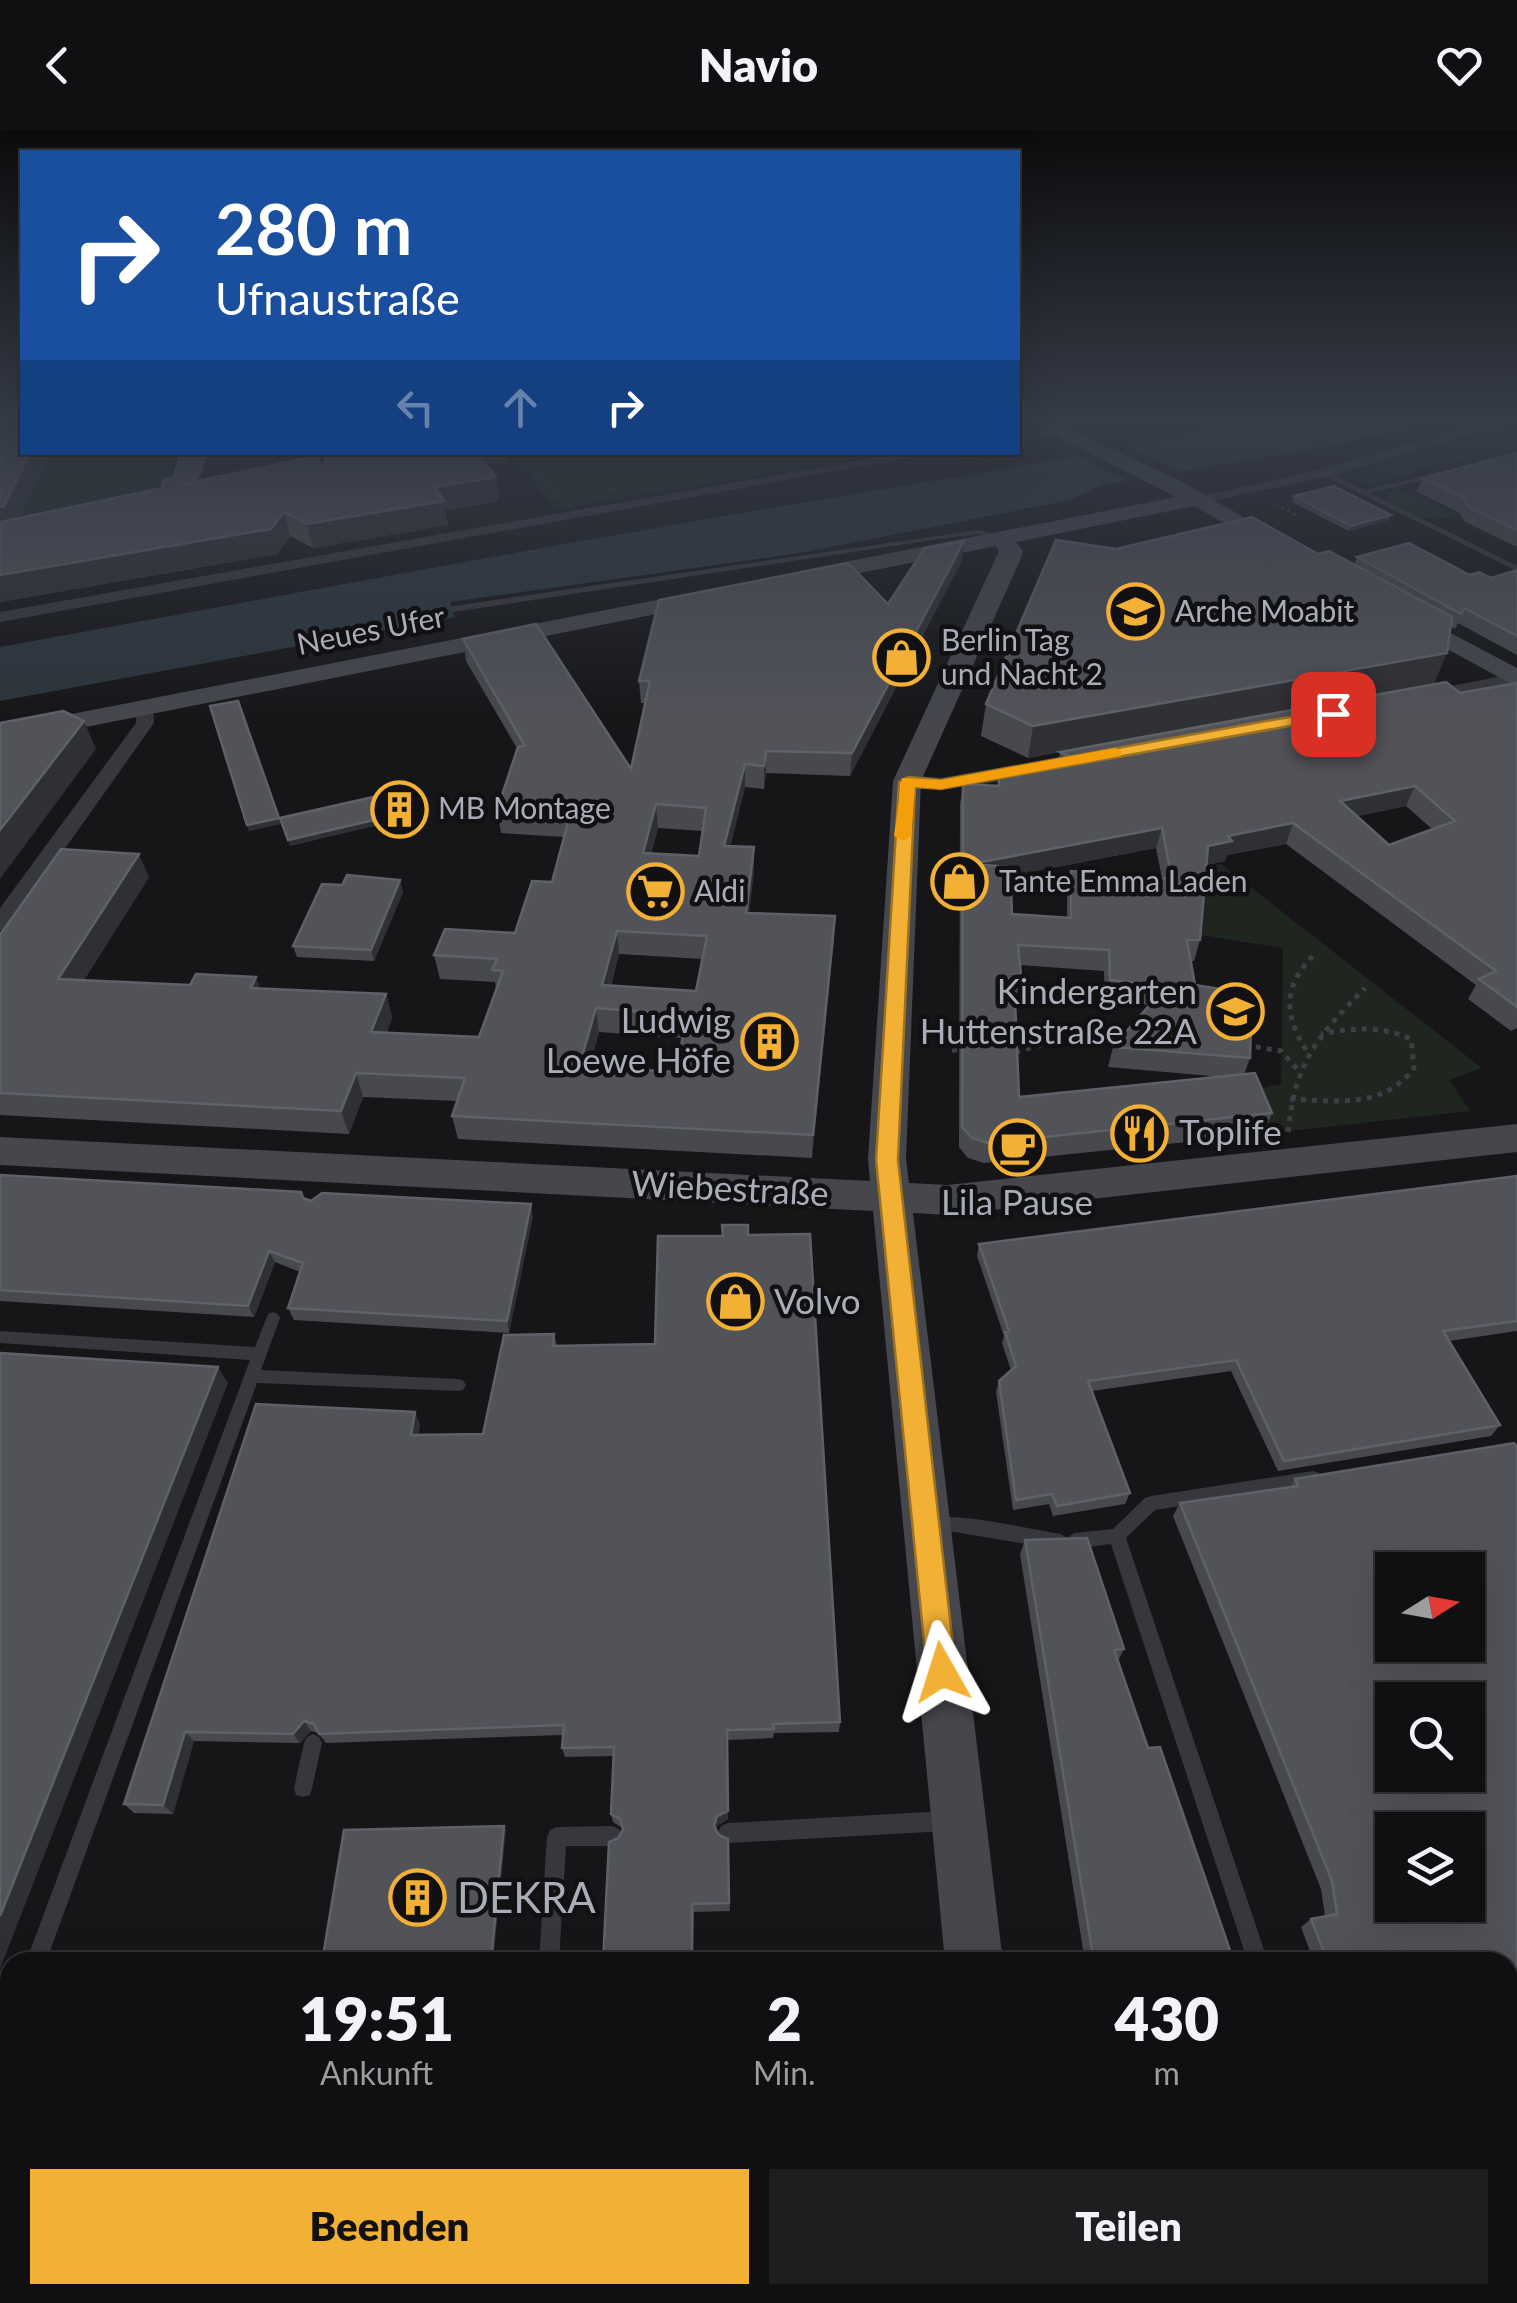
<!DOCTYPE html>
<html lang="de">
<head>
<meta charset="utf-8">
<style>
	:root { --surface:#101012; --page:#1e1e20; --text:#f1f3f6; --muted:#9c9d9f; --line:#303032; --accent:#f2b134 }
	body { margin:0; font-family:Lato,sans-serif; background:var(--page); color:var(--text); height:100vh; display:flex; flex-direction:column; font-size:38px; white-space:nowrap }
	* { box-sizing:border-box; margin:0 }
	p { font-size:32px; color:var(--muted) }
	.icon { flex:none; width:55px; height:55px; fill:none; stroke:currentColor; stroke-width:2; stroke-linecap:round; stroke-linejoin:round }
	.map { position:relative; flex:1; overflow:hidden }
	.sheet { position:absolute; left:0px; top:1822px; width:1518px; height:352px; display:flex; flex-direction:column; background:var(--surface); border-radius:30px 30px 0 0; box-shadow:0 10px 40px #0002,0 0 0 2px var(--line) }
	.sheet>* { flex:none }
	.top-card { position:absolute; left:20px; top:20px; width:1000px; height:305px; border-radius:0px; box-shadow:0 10px 40px #0002,0 0 0 2px var(--line); background:#1a4fa0; color:#fff; overflow:hidden }
	.needle { width:65px; rotate:79deg }
	.tools { position:absolute; left:1375px; top:1422px; display:grid; gap:20px }
	.tools a { display:grid; place-items:center; width:110px; height:110px; border-radius:0px; background:var(--surface); box-shadow:0 10px 40px #0002,0 0 0 2px var(--line); font-size:50px }
	.pin { position:absolute; display:grid; place-items:center; width:85px; height:85px; color:#fff; margin:-42px; border-radius:20px; box-shadow:0 5px 15px #0006 }
	.me { position:absolute; width:110px; margin:-55px; rotate:354deg; stroke-linejoin:round; filter:drop-shadow(0 0 8px #0008) }
	.turn { display:flex; align-items:center; gap:35px; height:210px; padding:0 30px; font-size:45px }
	.turn .icon { width:130px; height:130px; stroke-width:2.5 }
	.turn b { display:block; font-size:70px; line-height:85px }
	.lanes { display:flex; align-items:center; height:95px; padding:0 30px; background:#0003; justify-content:center; gap:50px; direction:ltr }
	.lanes .off { opacity:.35 }
	.eta { display:flex; justify-content:space-evenly; align-items:center; height:170px; text-align:center }
	.eta b { font-size:60px; font-weight:800; line-height:70px }
	.primary-button { display:flex; gap:20px; margin-top:auto; padding:20px 30px }
	.primary-button a { flex:1; height:115px; border-radius:0px; background:var(--accent); color:#111; font-size:40px; font-weight:800; line-height:115px; text-align:center }
	.primary-button a+a { background:var(--page); color:var(--text) }
	header { display:flex; justify-content:space-between; align-items:center; height:130px; padding:0 30px; background:var(--surface); font-size:45px; font-weight:800 }
	.map>svg:first-child { display:block }
	.green { fill:#1e261f }
	.water { fill:#2c353c }
	.pier { fill:#161618 }
	.lines { fill:none; stroke-linecap:round; stroke-linejoin:round }
	.path-far1 { stroke:#3d3f44; stroke-width:2.5; stroke-dasharray:2.5 4; stroke-linecap:butt }
	.path { stroke:#3d3f44; stroke-width:5; stroke-dasharray:5 6; stroke-linecap:butt }
	.lane { fill:#37383d; fill-rule:evenodd }
	.street { fill:#37383d; fill-rule:evenodd }
	.secondary { fill:#45474d; fill-rule:evenodd }
	.wall { fill:#47494d; fill-rule:evenodd }
	.shaded-wall { fill:#2f3033 }
	.building { fill:#525359; stroke:#5f6168; stroke-width:2.5; fill-rule:evenodd }
	.route { fill:#f2b134; stroke:#9d7322; stroke-width:2.5 }
	.slow { fill:#f59e0b }
	.labels { text-anchor:middle; stroke-width:9; stroke-linejoin:round; paint-order:stroke }
	.far-poi-label { font-size:30px; fill:#a8adb8; stroke:#111113; text-anchor:start }
	.far-street-label { font-size:30px; fill:#a8adb8; stroke:#111113 }
	.poi-label { font-size:35px; fill:#a8adb8; stroke:#111113; text-anchor:end }
	.street-label { font-size:35px; fill:#a8adb8; stroke:#111113 }
	.near-poi-label { font-size:42px; fill:#a8adb8; stroke:#111113; text-anchor:start }
</style>
</head>
<body>
<header><svg class="icon" aria-label="back" viewBox="0 0 24 24"><path d="M15 5l-7 7 7 7"/></svg>Navio<svg class="icon" aria-label="heart" viewBox="0 0 24 24"><path d="M12 20l-8-8c-3-5 5-10 8-4 3-6 11-1 8 4z"/></svg></header>
<div class="map">
<svg width="1517" height="2173" viewBox="0 0 1517 2173">
	<rect width="100%" height="100%" fill="#161618"/>
	<path class="green" d="M1061,287H1264L1126,316Z
		M1488,301L1517,309V318L1413,340L1415,344L1369,355L1346,345Z
		M50,323H177L162,366L18,391Z
		M512,323V322L886,323L556,380Z
		M1400,359L1459,385C1432,393 1401,389 1384,363Z
		M1221,734L1482,938L1449,950L1470,981L1264,1004L1238,962L1281,954L1283,818L1200,805L1206,738Z"/>
	<path class="water" d="M1270,287H1453L1329,316L1102,355L1070,370L795,424L451,473L455,487L0,571V517L580,411L1072,327Z"/>
	<path class="pier" d="M1120,313L1186,345L1135,354L1072,322Z
		M888,411L796,429L457,476L460,486L455,487L450,472Z"/>
	<g class="lines">
		<path class="path-far1" d="M1119,290L1127,297L1184,287
			M1093,295L1138,287
			M596,322L610,362
			M680,322L695,346
			M734,322L736,339
			M951,331L997,322
			M535,342L560,371
			M1276,374L1299,387"/>
		<path class="path" d="M1245,915L1281,921L1298,940
			M952,920H959
			M1306,920C1282,882 1284,853 1317,822
			M1015,922L1068,908L1121,913
			M1290,969C1336,971 1383,979 1414,938L1411,909C1381,895 1353,898 1321,904
			M1288,1002C1295,932 1317,907 1365,858"/>
		<path class="lane" d="M1485,293L1517,304V308L1485,295Z
			M314,322H325L297,335L290,333Z
			M1326,341L1364,360L1442,342V346L1370,363L1517,436V441L1323,345L1322,343Z
			M979,400L1006,408L1002,410L979,404L953,407L453,482L449,479L453,476Z
			M273,1182L278,1184L280,1188L261,1240L458,1249L463,1250L466,1255L463,1260L458,1261L257,1253L46,1832H26L250,1230L0,1213V1201L255,1217L268,1184Z
			M1313,1341L1319,1343L1321,1348L1319,1353L1313,1355L1155,1380L1126,1408L1268,1832H1248L1111,1414L1074,1419L1068,1415L1061,1420L955,1402H934L928,1399L926,1394L928,1389C957,1381 1028,1399 1061,1404L1067,1408L1074,1403L1113,1399L1145,1368L1151,1366Z
			M313,1604L319,1607L322,1613L312,1658L310,1665L303,1667L296,1665L294,1658L304,1613L307,1607Z
			M947,1681L954,1684L957,1691L954,1698L947,1701L728,1713L721,1710L718,1703L721,1696L728,1693Z
			M612,1696L619,1699L622,1706L619,1713L612,1716H566L559,1832H539L547,1707L550,1700L557,1697Z
			M10,1894V1932L7,1938L0,1942V1903L3,1897Z
			M1517,2118V2140L1508,2142V2120Z
			M515,2165H539V2173H515Z
			M1357,2165H1381L1384,2173H1360Z"/>
		<path class="street" d="M1501,287H1517V291L1331,346L1197,374L1189,369L1323,339Z
			M1061,296L1068,300L1066,303L1018,312V304Z
			M907,322H941L0,492V482Z
			M1517,543L1516,553L1421,574L1412,568L1421,562Z
			M144,574L153,580L154,593L8,799L0,801V778L136,593L137,576Z
			M1093,621L1100,623V631C1065,640 921,672 897,651L907,645L941,648Z"/>
		<path class="secondary" d="M1018,287H1044L1183,352L1295,417L1283,424L1275,422L1194,376L1016,412L1023,421L1021,428L921,651L906,1029L909,1053L947,1055L1517,994V1022L947,1085L913,1083L1003,1832H945L873,1081L0,1035V1007L870,1051L868,1029L893,651L999,421L996,416L799,455L787,448L799,441L1176,367Z
			M708,460L720,467L717,472L0,614V598Z
			M1403,478L1517,538V557L1394,490L1391,485Z
			M976,2165H1044L1045,2173H977Z"/>
	</g>
	<path class="wall" d="M0,287L50,322L19,388L162,358L174,347L181,322H209L200,350L322,339L331,322H506L507,331L486,334L496,347L499,371L445,380L448,395L313,418L290,406L278,424L0,472Z
		M1517,323V417L1465,392L1458,382L1417,362L1422,348Z
		M1294,366L1391,385L1389,390L1349,401L1292,372Z
		M964,411L961,432L850,646L766,643L764,659L745,657L730,716L754,717V741L749,783L834,809L812,1028L458,1009L452,986L457,971L363,967L349,1004L0,985V805L149,747L84,850L386,864L392,887L387,902L479,907L496,859L495,852L440,849L434,825L515,803L552,752L564,707L501,703L497,680L518,620L466,531L463,509L631,639L645,573H641L639,551L888,474ZM658,698L703,701L699,726L651,724ZM619,824L703,829L696,861L611,856ZM599,902L683,908L676,942L599,937V931L591,930Z
		M1116,419L1318,424L1354,435L1357,427L1491,448L1517,440V525L1458,493L1455,499L1451,497L1434,554L1460,563L1517,553V898L1511,901L1468,869L1476,855L1286,714L1227,725L1225,731L1206,735L1200,810L1194,831H1191L1195,855L1250,928L1244,945L1272,983L1264,1004L984,1033L968,1028L959,1017L960,674L963,654L998,656L999,647L1058,636L1060,622L1028,628L981,606L986,574ZM1406,676L1432,699L1389,715L1357,686ZM1156,718L1162,748L1071,741L1067,762V787L1012,784L1010,746ZM1020,835L1104,841L1105,870L1150,875L1113,917L1108,937L1222,947L1019,967L1015,865H1017L1021,845Z
		M400,750L403,762L374,831L297,827L293,816L342,755Z
		M0,1045L303,1068L311,1071L533,1086L509,1203L294,1190L288,1178L300,1142L275,1132L254,1187L0,1171Z
		M1517,1046V1201L1449,1211L1500,1295L1491,1306L1278,1341L1231,1241L1092,1261L1130,1363L1125,1374L1053,1386L1049,1374L1013,1380L996,1262L999,1251L1011,1240L1002,1213L1004,1206L977,1126L979,1114Z
		M748,1105L840,1592L839,1602L774,1603L773,1608L728,1610V1689L718,1695L716,1700L719,1705L728,1709L730,1781L694,1782L693,1832H603L618,1708L623,1699L622,1698L613,1692L611,1684L613,1626L565,1627L562,1618L563,1605L326,1613L318,1603L311,1601L300,1613L194,1611L173,1684L134,1683L124,1674L420,1294L418,1305L483,1304L554,1204L557,1216L655,1214Z
		M1295,1349L1508,1832H1314L1301,1797L1311,1789L1325,1786L1321,1759L1173,1386L1180,1373L1290,1357Z
		M1025,1410L1124,1519L1118,1531L1148,1618L1234,1832H1085L1020,1424Z"/>
	<path class="shaded-wall" d="M30,322H50L14,400L0,405V377Z
		M206,322H209L199,354L173,360Z
		M471,322H506L507,331L473,336Z
		M496,347L499,371L445,380L448,395L313,418L307,394L435,357Z
		M284,382L290,406L278,424L0,472V445Z
		M1391,385L1389,390L1349,401L1351,396Z
		M964,411L961,432L850,646L852,623Z
		M1447,523L1434,554L1028,628L1033,596Z
		M84,591L96,619L0,749V700Z
		M766,621V643L764,659V636Z
		M745,634V657L725,739L724,716Z
		M1415,656L1406,676L1333,691L1340,671Z
		M656,674L658,698L645,746L643,723Z
		M279,688L281,694L249,701L247,695Z
		M378,689L379,695L290,716L288,710Z
		M1293,693L1286,714L1227,725L1225,731L1202,736L1208,716L1228,706Z
		M1162,698L1156,718L968,754L971,734Z
		M754,717V741L746,807V783Z
		M139,724L149,747L70,872L58,849Z
		M400,750L403,762L374,831L371,820Z
		M835,786L834,809L812,1028L813,1005Z
		M617,801L619,824L605,879L602,855Z
		M256,847L265,870L251,858Z
		M386,864L392,887L378,925L371,902Z
		M596,878L599,902L585,953L581,930Z
		M356,943L363,967L349,1004L341,981Z
		M531,1074L533,1086L509,1203L507,1191Z
		M269,1121L275,1132L254,1187L248,1176Z
		M218,1237L228,1253L0,1839V1786Z
		M415,1282L420,1294L416,1318L411,1305Z
		M304,1591L311,1601L300,1613L293,1604Z
		M727,1600L728,1689L718,1695L715,1704L714,1696Z
		M185,1602L194,1611L173,1684L163,1675Z
		M504,1696L506,1700L493,1832H491Z
		M292,2165H308L307,2173H291Z"/>
	<path class="building" d="M0,287H22V322H30L4,376L0,377Z
		M181,322H206L197,348L189,350L187,344L174,347Z
		M331,322H477L496,347L435,357L444,371L307,394L284,382L271,399L0,445V392L162,358L163,350L187,344L184,354L317,326L322,339L327,323Z
		M1517,323V400L1470,378L1463,367L1422,348Z
		M1334,356L1391,385L1351,396L1294,366Z
		M1252,387L1318,424L1329,421L1452,487L1447,523L1033,596L986,574L1056,410L1116,419Z
		M964,411L852,623L766,621L764,636L745,634L724,716L754,717L746,783L835,786L813,1005L452,986L465,948L356,943L341,981L0,963V805L61,719L139,724L58,849L190,855L196,844L256,847L251,858L386,864L371,902L479,907L503,841L492,840L497,829L434,825L445,799L515,803L532,751L552,752L570,685L497,680L518,617L525,616L463,509L536,494L631,639L650,551H639L659,470L848,433L888,474L925,418ZM656,674L706,678L699,726L643,723ZM617,801L707,806L696,861L602,855ZM596,878L687,885L676,942L598,937L599,931L581,930Z
		M1409,413L1470,445L1479,442L1491,448L1517,440V506L1464,478L1461,484L1357,427Z
		M1446,552L1460,563L1517,553V877L1479,849L1496,841L1293,693L1228,706L1232,711L1208,716L1200,810H1187L1195,855L1252,864L1250,928L1113,917L1166,856L1110,850L1109,820L1018,815L1021,845L1014,844L1019,967L1255,943L1272,983L988,1013L972,1008L962,997L963,654L999,656V647L1081,632L1060,622ZM1415,656L1455,691L1389,715L1340,671ZM1162,698L1172,749L1071,741V788L1012,784L1010,737L971,734Z
		M238,571L279,688L247,695L210,576Z
		M63,581L84,591L0,700V593Z
		M373,667L378,689L288,710L280,688Z
		M347,745L400,750L371,820L293,816L322,754L342,755Z
		M0,1045L301,1062L303,1068L311,1071L322,1063L531,1074L507,1191L288,1178L303,1133L269,1121L248,1176L0,1160Z
		M1517,1046V1191L1443,1201L1500,1295L1284,1331L1236,1230L1088,1251L1130,1363L1057,1376L1052,1364L1016,1370L999,1251L1016,1236L1005,1202L1009,1201L979,1114Z
		M722,1095H748V1105L810,1104L840,1592L773,1594L774,1599L727,1600L728,1681L717,1686L714,1696L719,1705L728,1709L729,1773L692,1774V1832H603L609,1712L618,1708L623,1699L620,1689L611,1684L614,1617L562,1618L564,1595L319,1604L314,1594L304,1591L293,1604L185,1602L163,1675L124,1674L256,1274L415,1282L411,1305L483,1304L504,1205L554,1204L553,1216L655,1214L658,1106H723Z
		M0,1223L218,1237L0,1786Z
		M1514,1313L1517,1317V2074L1508,2076V1832H1328L1311,1789L1337,1784L1332,1751L1180,1373L1298,1356L1295,1349ZM1392,1440H1468V1515H1392ZM1392,1570H1468V1645H1392ZM1392,1700H1468V1775H1392Z
		M1087,1408L1124,1519L1114,1520L1148,1618L1160,1617L1234,1832H1094L1025,1410Z
		M504,1696L491,1832H322L344,1700Z
		M0,2042H10V2165H292L291,2173H0Z
		M649,2165H884V2173H649Z"/>
	<linearGradient id="sky" x2="0" y2="1"><stop stop-color="#0c0c0d"/><stop offset="0.49" stop-color="#363c48"/><stop offset="1" stop-color="#363c48" stop-opacity="0"/></linearGradient>
	<rect width="1517" height="591" fill="url(#sky)"/>
	<path class="route" d="M1333,579L1341,584L1339,587L941,659L915,657L898,1030L956,1542L952,1552L942,1557L931,1552L927,1542L876,1030L899,652L908,647L941,650Z"/>
	<path class="slow" d="M1115,618L1121,620V626L941,659L915,657L911,706L903,711L894,706L902,648L941,650Z"/>
	<defs>
		<symbol id="school-ring" viewBox="-11 -11 22 22"><circle r="9.5" fill="#111113" stroke="#f2b134" stroke-width="1.5"/><path d="M0-5L7-2L0 1L-7-2ZM-4 1L0 2.5L4 1V4Q0 6-4 4Z" fill="#f2b134"/></symbol>
		<symbol id="shop-ring" viewBox="-11 -11 22 22"><circle r="9.5" fill="#111113" stroke="#f2b134" stroke-width="1.5"/><path d="M-5-2.5h2.3a2.7 3.5 0 0 1 5.4 0H5L5.5 6h-11ZM-1.5-2.5h3a1.5 2.3 0 0 0-3 0Z" fill="#f2b134"/></symbol>
		<symbol id="building-ring" viewBox="-11 -11 22 22"><circle r="9.5" fill="#111113" stroke="#f2b134" stroke-width="1.5"/><path d="M-4-6H4V6H1V3H-1V6H-4ZM-2.5-4.3h1.7v1.8h-1.7ZM.8-4.3h1.7v1.8H.8ZM-2.5-1h1.7V.8h-1.7ZM.8-1h1.7V.8H.8Z" fill="#f2b134"/></symbol>
		<symbol id="supermarket-ring" viewBox="-11 -11 22 22"><circle r="9.5" fill="#111113" stroke="#f2b134" stroke-width="1.5"/><path d="M-6-5.5h2.5l.6 2H6L4.5 2H-2.5L-4.4-4H-6ZM-1.5 3.2a1.3 1.3 0 1 0 .1 0ZM3 3.2a1.3 1.3 0 1 0 .1 0Z" fill="#f2b134"/></symbol>
		<symbol id="restaurant-ring" viewBox="-11 -11 22 22"><circle r="9.5" fill="#111113" stroke="#f2b134" stroke-width="1.5"/><path d="M-5-6h1v4h1v-4h1v4h1v-4h1v5L-1.5 .5V6h-2V.5L-5-1ZM5-6V6H3V1.5H1.5Q1.5-4 5-6Z" fill="#f2b134"/></symbol>
		<symbol id="cafe-ring" viewBox="-11 -11 22 22"><circle r="9.5" fill="#111113" stroke="#f2b134" stroke-width="1.5"/><path d="M-5.5-4.5H6V0H3Q3 3.5 0 3.5H-2.5Q-5.5 3.5-5.5 0ZM3-3.2v2h1.7v-2ZM-6 4.5H4V6H-6Z" fill="#f2b134"/></symbol>
	</defs>
	<g fill-rule="evenodd">
		<use href="#school-ring" x="1104" y="450" width="63" height="63"/>
		<use href="#shop-ring" x="870" y="496" width="63" height="63"/>
		<use href="#building-ring" x="368" y="648" width="63" height="63"/>
		<use href="#shop-ring" x="928" y="720" width="63" height="63"/>
		<use href="#supermarket-ring" x="624" y="730" width="63" height="63"/>
		<use href="#school-ring" x="1204" y="850" width="63" height="63"/>
		<use href="#building-ring" x="738" y="880" width="63" height="63"/>
		<use href="#restaurant-ring" x="1108" y="972" width="63" height="63"/>
		<use href="#cafe-ring" x="986" y="986" width="63" height="63"/>
		<use href="#shop-ring" x="704" y="1140" width="63" height="63"/>
		<use href="#building-ring" x="386" y="1736" width="63" height="63"/>
	</g>
	<g class="labels">
		<g class="far-poi-label">
			<text x="1175" y="492">Arche Moabit</text>
			<text x="941" y="521">Berlin Tag<tspan x="941" dy="34">und Nacht 2</tspan></text>
			<text x="438" y="689">MB Montage</text>
			<text x="999" y="762">Tante Emma Laden</text>
			<text x="694" y="772">Aldi</text>
		</g>
		<g class="far-street-label">
			<text transform="translate(371 501) rotate(-11)" y="10">Neues Ufer</text>
		</g>
		<g class="poi-label">
			<text x="1197" y="874">Kindergarten<tspan x="1197" dy="40">Huttenstraße 22A</tspan></text>
			<text x="731" y="903">Ludwig<tspan x="731" dy="40">Loewe Höfe</tspan></text>
			<text x="1179" y="1015" text-anchor="start">Toplife</text>
			<text x="1017" y="1085" text-anchor="middle">Lila Pause</text>
			<text x="774" y="1184" text-anchor="start">Volvo</text>
		</g>
		<g class="street-label">
			<text transform="translate(730 1059) rotate(3)" y="12">Wiebestraße</text>
		</g>
		<g class="near-poi-label">
			<text x="457" y="1783">DEKRA</text>
		</g>
	</g>
</svg>
<div class="tools">
<a><svg class="needle" viewBox="-14 -14 28 28"><path d="M0-13l5 13h-10z" fill="#e53935"/><path d="M0 13l5-13h-10z" fill="#9c9d9f"/></svg></a>
<a><svg class="icon" aria-label="search" viewBox="0 0 24 24"><circle cx="10" cy="10" r="6"/><path d="M15 15l6 6"/></svg></a>
<a><svg class="icon" aria-label="layers" viewBox="0 0 24 24"><path d="M12 4l9 5-9 5-9-5zM3 14l9 5 9-5"/></svg></a>
</div>
<div class="pin" style="left:1333px;top:584px;background:#d93025"><svg class="icon" aria-label="arrive" viewBox="0 0 24 24"><path d="M6 21V4h12l-3 4 3 4H6"/></svg></div>
<svg class="me" style="left:942px;top:1542px" viewBox="-20 -20 40 40"><path d="M0-17L14 15 0 8-14 15z" fill="#f2b134" stroke="#fff" stroke-width="4"/></svg>
<div class="top-card">
<div class="turn"><svg class="icon" aria-label="right" viewBox="0 0 24 24"><path d="M7 20v-9h11M14 6l5 5-5 5"/></svg><div><b>280 m</b>Ufnaustraße</div></div>
<div class="lanes"><svg class="icon off" aria-label="left" viewBox="0 0 24 24"><path d="M17 20v-9H6M10 6l-5 5 5 5"/></svg><svg class="icon off" aria-label="ahead" viewBox="0 0 24 24"><path d="M12 20V5M6 11l6-6 6 6"/></svg><svg class="icon" aria-label="right" viewBox="0 0 24 24"><path d="M7 20v-9h11M14 6l5 5-5 5"/></svg></div>
</div>
<section class="sheet">
<div class="eta">
<div><b>19:51</b><p>Ankunft</p></div>
<div><b>2</b><p>Min.</p></div>
<div><b>430</b><p>m</p></div>
</div>
<div class="primary-button"><a>Beenden</a><a>Teilen</a></div>
</section>
</div>
</body>
</html>
